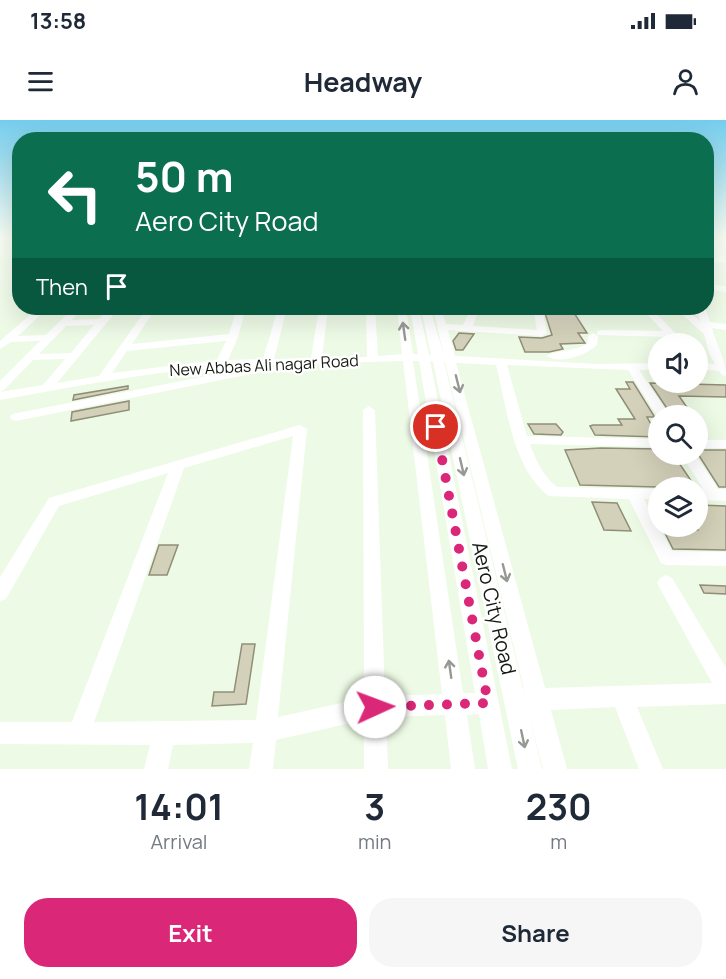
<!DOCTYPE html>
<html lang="en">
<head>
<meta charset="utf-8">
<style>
	:root { --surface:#fff; --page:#f6f6f7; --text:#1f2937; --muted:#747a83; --accent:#db2777 }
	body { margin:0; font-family:Manrope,sans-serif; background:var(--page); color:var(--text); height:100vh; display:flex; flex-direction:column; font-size:22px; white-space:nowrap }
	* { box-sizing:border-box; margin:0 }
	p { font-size:20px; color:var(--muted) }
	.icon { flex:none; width:33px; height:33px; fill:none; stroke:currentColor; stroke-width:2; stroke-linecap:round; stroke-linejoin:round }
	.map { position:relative; height:649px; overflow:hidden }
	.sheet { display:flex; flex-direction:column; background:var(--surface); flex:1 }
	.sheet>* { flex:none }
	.top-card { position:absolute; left:12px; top:12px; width:702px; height:183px; border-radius:24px; box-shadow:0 6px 24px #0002; background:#0b6e4f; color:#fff; overflow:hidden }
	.controls { position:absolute; left:648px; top:213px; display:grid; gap:12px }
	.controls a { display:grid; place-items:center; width:60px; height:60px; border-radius:50%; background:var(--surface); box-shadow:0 6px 24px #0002; font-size:30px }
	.pin { position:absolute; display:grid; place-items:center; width:51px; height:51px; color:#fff; margin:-26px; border:3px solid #fff; border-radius:50%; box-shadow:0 2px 6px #0007 }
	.me { position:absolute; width:66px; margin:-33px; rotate:88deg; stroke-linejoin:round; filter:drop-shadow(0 0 4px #0008) }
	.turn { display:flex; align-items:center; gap:21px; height:126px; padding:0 24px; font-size:27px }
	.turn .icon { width:78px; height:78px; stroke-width:2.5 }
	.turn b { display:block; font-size:42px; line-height:51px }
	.then { display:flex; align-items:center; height:57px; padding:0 24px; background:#0003; gap:12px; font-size:22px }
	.eta { display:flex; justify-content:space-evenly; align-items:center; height:102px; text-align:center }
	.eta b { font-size:36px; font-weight:700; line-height:42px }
	.cta { display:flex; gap:12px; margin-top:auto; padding:12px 24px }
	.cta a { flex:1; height:69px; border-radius:24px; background:var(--accent); color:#fff; font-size:24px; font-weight:700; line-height:69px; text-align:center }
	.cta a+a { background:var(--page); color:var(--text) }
	.status { display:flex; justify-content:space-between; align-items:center; height:42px; padding:0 30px; background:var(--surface); direction:ltr }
	.status svg { height:16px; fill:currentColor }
	header { display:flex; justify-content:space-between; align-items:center; height:78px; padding:0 24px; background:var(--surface); font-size:27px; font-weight:700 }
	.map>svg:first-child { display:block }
	.building { fill:#d4d1ba; stroke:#908e78; stroke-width:1.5 }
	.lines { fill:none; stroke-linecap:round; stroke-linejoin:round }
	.minor { fill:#fff; fill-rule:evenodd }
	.oneway { stroke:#969894 }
	.route { stroke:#db2777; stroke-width:10; stroke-dasharray:0 18 }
	.labels { text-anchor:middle; stroke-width:5; stroke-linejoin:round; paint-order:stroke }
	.street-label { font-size:16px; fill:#151a12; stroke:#fff }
	.near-street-label { font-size:20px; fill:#151a12; stroke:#fff }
</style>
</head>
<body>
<div class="status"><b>13:58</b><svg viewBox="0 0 49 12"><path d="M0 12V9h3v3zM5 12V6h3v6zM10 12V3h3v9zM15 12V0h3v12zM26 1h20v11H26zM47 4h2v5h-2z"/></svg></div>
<header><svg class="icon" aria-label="menu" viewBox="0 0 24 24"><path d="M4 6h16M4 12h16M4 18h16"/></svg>Headway<svg class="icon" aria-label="person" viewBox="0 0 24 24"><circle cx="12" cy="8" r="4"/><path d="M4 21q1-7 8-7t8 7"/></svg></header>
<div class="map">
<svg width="726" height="649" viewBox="0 0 726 649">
	<rect width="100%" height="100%" fill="#edfae5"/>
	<path class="building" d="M548,188H571L587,213H578L585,223L560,224L563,229L549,232H525L519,217L542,218L552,215L545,193Z
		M459,213L474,214L463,230H456L453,221Z
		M626,262H633L654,296L655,297H647L658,317L595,315L590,306L593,305H622L618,299H635L616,269H630Z
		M650,263L726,265V277L679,276L693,296H672Z
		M128,266V269L73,280L74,275Z
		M129,281V290L71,301L72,292Z
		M528,304H556L563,312L561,315L534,314Z
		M601,328L658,329V334H673L696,368L580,365L565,330Z
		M698,330H726V367H719L698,334Z
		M592,382L617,383L631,411L604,410Z
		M698,385L726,386V430L673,429L663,409L698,410Z
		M159,425H178L167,455H149Z
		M700,465L726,466V474L704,473Z
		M242,524H255L246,584L212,586L214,572H234Z"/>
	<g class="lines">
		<path class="minor" d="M711,118H718L726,143L706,142V138H718Z
			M706,164L726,166V172L706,169Z
			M38,188H48L18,216L46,215L73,188H83L72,200L99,199L109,188H119L57,263L99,256L147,188H156L132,224L229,214L237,188H246L238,217L228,240L263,239L278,188H287L274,239L311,238L319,188H328L322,238L367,237L366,188H375L378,236L402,234L397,188H406L413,234H418L410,188H419L429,235H431L421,188H430L444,236L433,188H441L446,204L463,205L471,188H479L473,206L537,210L533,188H542L547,213L542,216L448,210L455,236L597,244L658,243V249L639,250L670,296L658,297L628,250L507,245L527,316L658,319V327L530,324C536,341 543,356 557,367L658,369V379H644L672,431L726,432V446L667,445L661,443L629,379L549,376C512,348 507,287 496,245L456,243L545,568L712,563L657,463L660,458L666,455L672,458L726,548V584L637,587L663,649H639L615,587L551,590L567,649H543L528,590L542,649H518L433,242L430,241L512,649H488L479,594L467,595L475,649H451L445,595L386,597L388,649H364V600L276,620L273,649H249L253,623L173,625L168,649H144L150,625L0,624V602H72L168,353L59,386L6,479L0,481V457L49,378L300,305L307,309L278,597L364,578L363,290L369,286L375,290L385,576L442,574L403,241L271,245L261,252L16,301L12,300L10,297L12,294L258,246C171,247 85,265 0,280V272L43,265L65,239L33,240L4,270L0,272V261L40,221L11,222L0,229V221ZM94,205L71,233L39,234L66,206ZM226,221L217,240L112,253L127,231ZM413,241H419L475,573H463ZM444,242H445L524,569H523ZM293,316L256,600L94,602L184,348Z
			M618,188H651L686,224H675L669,217L597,215V211L601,210L663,211L644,191H623Z
			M675,188H685L700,201L696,188H705L710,202L726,204V210L712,208C716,224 726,240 726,256L722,255L719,251L698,249V243L715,244L709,233L704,214Z
			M593,213L598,216L597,225C587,235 559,245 547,236C555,230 573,232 587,224L588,216Z
			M698,320H726V328H698Z
			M681,334H695L718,369H726V381L698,380V370L703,369Z"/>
	</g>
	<defs><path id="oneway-shaft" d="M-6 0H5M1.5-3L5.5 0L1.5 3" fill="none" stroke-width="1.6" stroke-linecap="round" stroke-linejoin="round" transform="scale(1.5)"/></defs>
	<g class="oneway">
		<use href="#oneway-shaft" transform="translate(404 211) rotate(-98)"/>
		<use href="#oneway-shaft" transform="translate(458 264) rotate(76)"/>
		<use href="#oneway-shaft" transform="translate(462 347) rotate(77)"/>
		<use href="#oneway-shaft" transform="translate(505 453) rotate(76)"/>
		<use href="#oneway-shaft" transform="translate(450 549) rotate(-98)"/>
		<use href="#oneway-shaft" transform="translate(523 619) rotate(78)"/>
	</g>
	<linearGradient id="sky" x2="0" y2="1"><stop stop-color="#74cded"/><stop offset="0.56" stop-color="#f7fdf3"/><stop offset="1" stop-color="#f7fdf3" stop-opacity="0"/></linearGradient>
	<rect width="726" height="209" fill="url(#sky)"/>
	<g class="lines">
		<path class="route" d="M375,587L488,583L436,307"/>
	</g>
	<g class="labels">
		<g class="street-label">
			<text transform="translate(264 245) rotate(-3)" y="6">New Abbas Ali nagar Road</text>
		</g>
		<g class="near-street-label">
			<text transform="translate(494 488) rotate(77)" y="7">Aero City Road</text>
		</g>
	</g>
</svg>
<div class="controls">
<a><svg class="icon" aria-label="sound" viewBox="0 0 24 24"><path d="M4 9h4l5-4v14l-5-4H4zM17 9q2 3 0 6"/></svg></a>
<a><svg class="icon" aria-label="search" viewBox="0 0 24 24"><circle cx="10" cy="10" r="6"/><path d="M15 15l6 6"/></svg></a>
<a><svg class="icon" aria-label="layers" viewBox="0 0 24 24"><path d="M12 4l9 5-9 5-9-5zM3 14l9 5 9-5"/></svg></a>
</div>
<div class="pin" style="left:436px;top:307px;background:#d93025"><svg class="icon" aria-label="arrive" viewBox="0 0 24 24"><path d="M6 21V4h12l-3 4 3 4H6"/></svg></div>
<svg class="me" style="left:375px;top:587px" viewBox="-20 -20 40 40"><circle r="19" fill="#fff"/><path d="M0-13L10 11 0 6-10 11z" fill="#db2777"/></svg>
<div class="top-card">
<div class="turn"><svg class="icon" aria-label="left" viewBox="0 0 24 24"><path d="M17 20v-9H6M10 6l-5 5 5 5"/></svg><div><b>50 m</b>Aero City Road</div></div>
<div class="then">Then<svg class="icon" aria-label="arrive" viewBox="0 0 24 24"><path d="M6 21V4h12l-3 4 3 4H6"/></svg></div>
</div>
</div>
<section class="sheet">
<div class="eta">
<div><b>14:01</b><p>Arrival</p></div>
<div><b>3</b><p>min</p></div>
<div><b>230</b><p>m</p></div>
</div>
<div class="cta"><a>Exit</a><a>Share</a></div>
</section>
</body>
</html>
